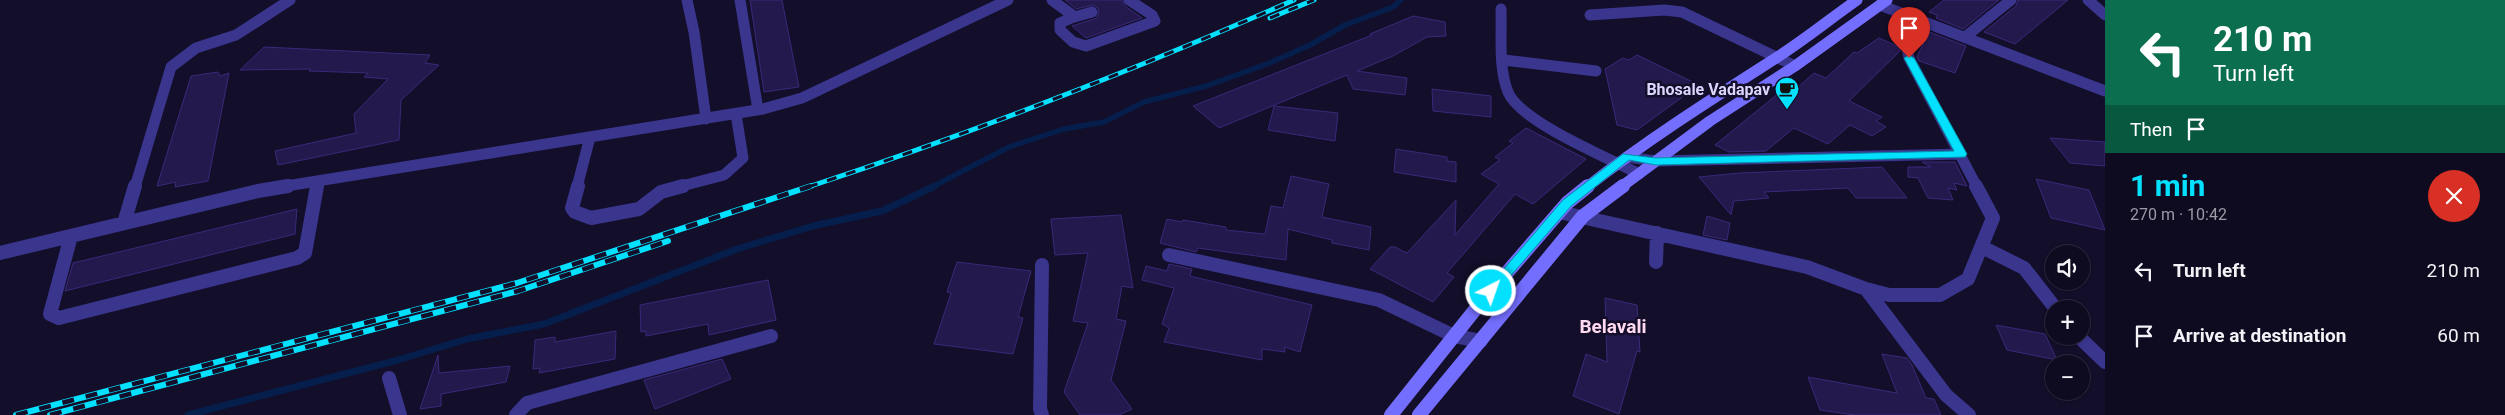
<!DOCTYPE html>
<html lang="en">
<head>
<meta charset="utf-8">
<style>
	:root { --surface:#0e0a20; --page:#1c182d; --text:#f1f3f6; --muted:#9b9aa5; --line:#2e2b3e; --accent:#03e1ff }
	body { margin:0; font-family:Roboto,sans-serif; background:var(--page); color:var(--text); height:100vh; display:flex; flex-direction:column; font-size:19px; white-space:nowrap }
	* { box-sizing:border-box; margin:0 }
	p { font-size:16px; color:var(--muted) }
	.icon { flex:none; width:28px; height:28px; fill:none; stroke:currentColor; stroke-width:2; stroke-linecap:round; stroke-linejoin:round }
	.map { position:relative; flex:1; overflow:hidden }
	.side { display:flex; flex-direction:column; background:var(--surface); width:400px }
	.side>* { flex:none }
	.guide { background:#0b6e4f; color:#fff; overflow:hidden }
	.fabs { position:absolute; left:2045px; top:245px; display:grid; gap:10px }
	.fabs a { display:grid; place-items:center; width:45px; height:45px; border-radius:50%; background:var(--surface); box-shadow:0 1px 4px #0004,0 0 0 1px var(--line); font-size:25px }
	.pin { position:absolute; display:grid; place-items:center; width:42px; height:42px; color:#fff; margin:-51px -21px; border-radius:50% 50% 50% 0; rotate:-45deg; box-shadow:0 0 5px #0007 }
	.pin .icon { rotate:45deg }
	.me { position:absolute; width:55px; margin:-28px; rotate:41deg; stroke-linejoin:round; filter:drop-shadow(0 0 4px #0008) }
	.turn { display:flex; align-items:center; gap:18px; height:105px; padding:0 25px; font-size:22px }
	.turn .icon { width:65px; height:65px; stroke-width:2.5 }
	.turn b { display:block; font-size:35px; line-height:42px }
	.then { display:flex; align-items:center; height:48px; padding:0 25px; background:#0003; gap:10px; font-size:19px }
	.round { display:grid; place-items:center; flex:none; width:52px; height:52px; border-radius:26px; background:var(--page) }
	.summary { display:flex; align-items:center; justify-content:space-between; height:85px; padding:0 25px }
	h1 { font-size:30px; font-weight:700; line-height:38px; color:var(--accent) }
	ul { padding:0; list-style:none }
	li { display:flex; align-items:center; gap:15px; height:65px; padding:0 25px }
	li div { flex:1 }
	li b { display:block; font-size:19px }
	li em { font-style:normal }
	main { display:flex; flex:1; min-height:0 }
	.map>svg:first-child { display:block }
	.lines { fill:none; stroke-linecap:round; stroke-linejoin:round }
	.stream-far1 { stroke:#061e4b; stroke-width:5.5 }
	.stream { stroke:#061e4b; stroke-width:7 }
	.building { fill:#24194c; stroke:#3a297a }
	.street-far1 { stroke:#3a358d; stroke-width:11 }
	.street { stroke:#3a358d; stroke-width:14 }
	.secondary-far1 { stroke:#746eff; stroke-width:11 }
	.secondary { stroke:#746eff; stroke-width:14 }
	.rail-far1-casing { stroke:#03e1ff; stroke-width:5 }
	.rail-casing { stroke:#03e1ff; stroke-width:6 }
	.rail-far1 { stroke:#130e2a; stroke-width:3; stroke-dasharray:10; stroke-linecap:butt }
	.rail { stroke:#130e2a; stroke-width:4.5; stroke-dasharray:12; stroke-linecap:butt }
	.route { fill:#03e1ff; stroke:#0292a6 }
	.labels { text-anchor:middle; stroke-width:5; stroke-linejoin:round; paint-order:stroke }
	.poi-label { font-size:16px; font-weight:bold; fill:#dcd7ff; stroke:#130e2a; text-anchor:end }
	.quarter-label { font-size:19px; font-weight:bold; fill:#ffd9f0; stroke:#130e2a }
</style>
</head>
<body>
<main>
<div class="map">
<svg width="2105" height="415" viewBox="0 0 2105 415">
	<rect width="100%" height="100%" fill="#130e2a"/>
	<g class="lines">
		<path class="stream-far1" d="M932,187L1009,147L1064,129L1104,122L1144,102L1206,86L1267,64L1310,45L1345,25L1393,7L1401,0"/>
		<path class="stream" d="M188,415L398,360L467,339L544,324L737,249L813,226L882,211L935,186"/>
	</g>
	<path class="building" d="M750,0H782L799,87L764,92Z
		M1065,0H1122L1125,6L1142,18L1086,38L1072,26L1097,18L1099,9L1093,5L1076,9Z
		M1944,0H1999L1963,29L1936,18L1937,15L1929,12Z
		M2018,0H2068L2015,44L1984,32L2016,6Z
		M1413,16L1445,22L1446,36L1427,37L1393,56L1357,71L1407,78L1405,95L1353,89L1347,75L1219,128L1193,106L1372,35L1370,34Z
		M1929,32L1966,46L1955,73L1919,61L1917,57Z
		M1879,38L1899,47L1900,51L1849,101L1882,117L1876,121L1886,127L1872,136L1850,125L1828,144L1794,128L1766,151L1729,152L1715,145L1779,93L1787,97L1814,73L1826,78L1854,52L1857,53Z
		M264,47L430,55L425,63L439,65L401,100L399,140L278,165L275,151L356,133L354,114L388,79L364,77L368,73L309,71L311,69L240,70Z
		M1637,55L1699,85L1637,130L1617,125L1605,69L1623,58L1629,60Z
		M218,72L220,76L229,73L208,181L175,187L176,182L157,186L191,76Z
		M1432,89L1491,96V117L1433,111Z
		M1274,106L1338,113L1335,141L1268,130Z
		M1526,128L1586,159L1533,204L1515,194L1447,273L1454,277L1433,302L1370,269L1390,247H1395L1407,253L1456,200L1455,235L1499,184L1481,174L1500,160L1495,157L1513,143L1509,141Z
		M2050,138L2105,142V166L2070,163Z
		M1396,149L1447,157V161L1456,162V182L1394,172Z
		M1922,162H1955L1967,186L1954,183L1957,190L1948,188L1953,200L1928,198L1918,178L1908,177V167H1931Z
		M1882,167L1907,198H1856L1848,188L1764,192L1769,198L1734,201L1731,215L1699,177L1740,173Z
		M1291,176L1329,184L1322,217L1371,227L1369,250L1332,243V240L1288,229L1286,260L1198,248L1196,252L1160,243L1167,219L1182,222L1183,220L1226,227V230L1265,234L1271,206L1283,208Z
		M2036,179L2089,190L2105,230L2051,218Z
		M297,209L295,234L65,291L73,263Z
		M1121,215L1133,288L1122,286L1116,319L1126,321L1111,380L1132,409L1119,415H1080L1064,392L1088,323L1073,321L1088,253L1055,255L1051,219Z
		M1707,216L1730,223L1727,240L1703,235Z
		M957,262L1031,271L1018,317L1023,318L1013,354L934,344L951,293L947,292Z
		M1169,264L1192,269L1190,276L1312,305L1300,352L1284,347L1285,352L1262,349V360L1164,342L1169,328L1162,324L1174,288L1142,280L1146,266L1167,271Z
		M768,280L776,320L709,335L708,324L646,336V331L641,332L640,305Z
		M1605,298L1637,305L1640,352L1637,351L1619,414L1573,396L1586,354L1607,362Z
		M1996,325L2045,334L2057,360L2007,350Z
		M616,331L615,359L539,373L540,368L533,369L535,340L555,337V342Z
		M1882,354L1907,358L1912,365L1926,398L1934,399L1941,415H1854L1820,410L1808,377L1897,393Z
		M438,355L439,373L510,366L506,382L441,394V406L420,409Z
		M722,359L731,379L655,409L644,380Z"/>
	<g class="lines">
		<path class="street-far1" d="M687,0L694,32L706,119
			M740,0L758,110
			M1052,0L1071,14V18L1060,23V30L1073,42L1086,46L1155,21L1152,15L1129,0
			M2088,0L2105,15
			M1880,5L2105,91
			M1501,9C1502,36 1498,67 1508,92C1520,122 1609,158 1639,174
			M1590,15L1664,10L1682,12L1795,66
			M1908,15L1904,33L1909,58L1977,187
			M1071,18L1092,12
			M1965,37L2011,0
			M1504,60L1596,71
			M1627,157L1656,161L1961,154
			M135,187L171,67L196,48L236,35L290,0
			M280,187L763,109L802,98L1008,0
			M317,187L318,182
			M577,187L590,137
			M678,187L724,175L743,158L736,114"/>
		<path class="street" d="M578,186L572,208L575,212L591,218L639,209L661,192L683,186
			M1559,212L1807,267L1866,289L1946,395L1969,415
			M124,223L135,186
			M71,236L50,314L59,318L297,258L305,253L317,186
			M1982,247L2024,268L2056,309
			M0,253L258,191L288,186
			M1169,255L1379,300L1454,336L1481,341
			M1656,262L1657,233
			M1042,265L1040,409L1042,415
			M1866,289L1889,295H1940L1968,279L1993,218L1976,186
			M2078,336L2105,362
			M389,378L400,415
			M516,415L527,403L771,336"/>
		<path class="secondary-far1" d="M1587,187C1647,140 1712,99 1776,58C1804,40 1830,19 1857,0
			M1621,187L1710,121L1795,66L1887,0"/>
		<path class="secondary" d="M1391,415L1478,306L1567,203L1588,186
			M1419,415L1583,216L1623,186"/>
		<defs>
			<path id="rail-far1" d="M1270,18L1314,0
				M808,187C972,133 1135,70 1294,0"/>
			<path id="rail" d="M16,415L517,283L811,186
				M50,415L518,291L668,241"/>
		</defs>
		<use href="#rail-far1" class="rail-far1-casing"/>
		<use href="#rail" class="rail-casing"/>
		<use href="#rail-far1" class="rail-far1"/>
		<use href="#rail" class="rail"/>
	</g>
	<path class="route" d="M1909,55L1914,58L1967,154L1965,157L1656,165L1629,160L1571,206L1495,294L1491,295L1485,291L1563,200L1623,154L1656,158L1954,151L1904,58Z"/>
	<defs>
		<symbol id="cafe-pin" viewBox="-11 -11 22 30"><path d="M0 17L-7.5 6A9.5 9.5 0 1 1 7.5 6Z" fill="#03e1ff" stroke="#130e2a"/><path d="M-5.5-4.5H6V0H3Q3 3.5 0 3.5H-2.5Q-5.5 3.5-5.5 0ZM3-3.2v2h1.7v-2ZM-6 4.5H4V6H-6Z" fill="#111"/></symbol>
	</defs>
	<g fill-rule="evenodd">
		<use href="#cafe-pin" x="1773" y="75" width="28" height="38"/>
	</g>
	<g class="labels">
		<g class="poi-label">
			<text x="1770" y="95">Bhosale Vadapav</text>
		</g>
		<g class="quarter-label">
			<text x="1613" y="333">Belavali</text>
		</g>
	</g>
</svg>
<div class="fabs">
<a><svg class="icon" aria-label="sound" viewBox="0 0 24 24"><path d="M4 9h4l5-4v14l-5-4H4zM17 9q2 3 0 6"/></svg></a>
<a>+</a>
<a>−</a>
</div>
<div class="pin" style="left:1909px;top:58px;background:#d93025"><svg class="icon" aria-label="arrive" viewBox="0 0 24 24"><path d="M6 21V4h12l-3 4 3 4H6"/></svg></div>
<svg class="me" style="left:1491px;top:291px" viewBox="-20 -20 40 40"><circle r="17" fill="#03e1ff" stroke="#fff" stroke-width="3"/><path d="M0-11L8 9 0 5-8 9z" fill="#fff"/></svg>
</div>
<section class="side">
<div class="guide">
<div class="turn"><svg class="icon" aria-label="left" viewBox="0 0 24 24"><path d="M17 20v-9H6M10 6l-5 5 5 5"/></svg><div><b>210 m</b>Turn left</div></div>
<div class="then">Then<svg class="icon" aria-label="arrive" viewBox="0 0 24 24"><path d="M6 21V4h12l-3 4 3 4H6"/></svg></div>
</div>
<div class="summary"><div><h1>1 min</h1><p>270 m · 10:42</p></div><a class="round" style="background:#d93025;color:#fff"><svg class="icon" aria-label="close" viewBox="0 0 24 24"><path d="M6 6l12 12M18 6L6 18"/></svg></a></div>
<ul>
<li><svg class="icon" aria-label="left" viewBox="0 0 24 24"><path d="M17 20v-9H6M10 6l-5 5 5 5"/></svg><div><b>Turn left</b></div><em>210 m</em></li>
<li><svg class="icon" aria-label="arrive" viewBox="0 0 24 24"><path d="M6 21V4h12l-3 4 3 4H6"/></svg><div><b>Arrive at destination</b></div><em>60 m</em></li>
</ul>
</section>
</main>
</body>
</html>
